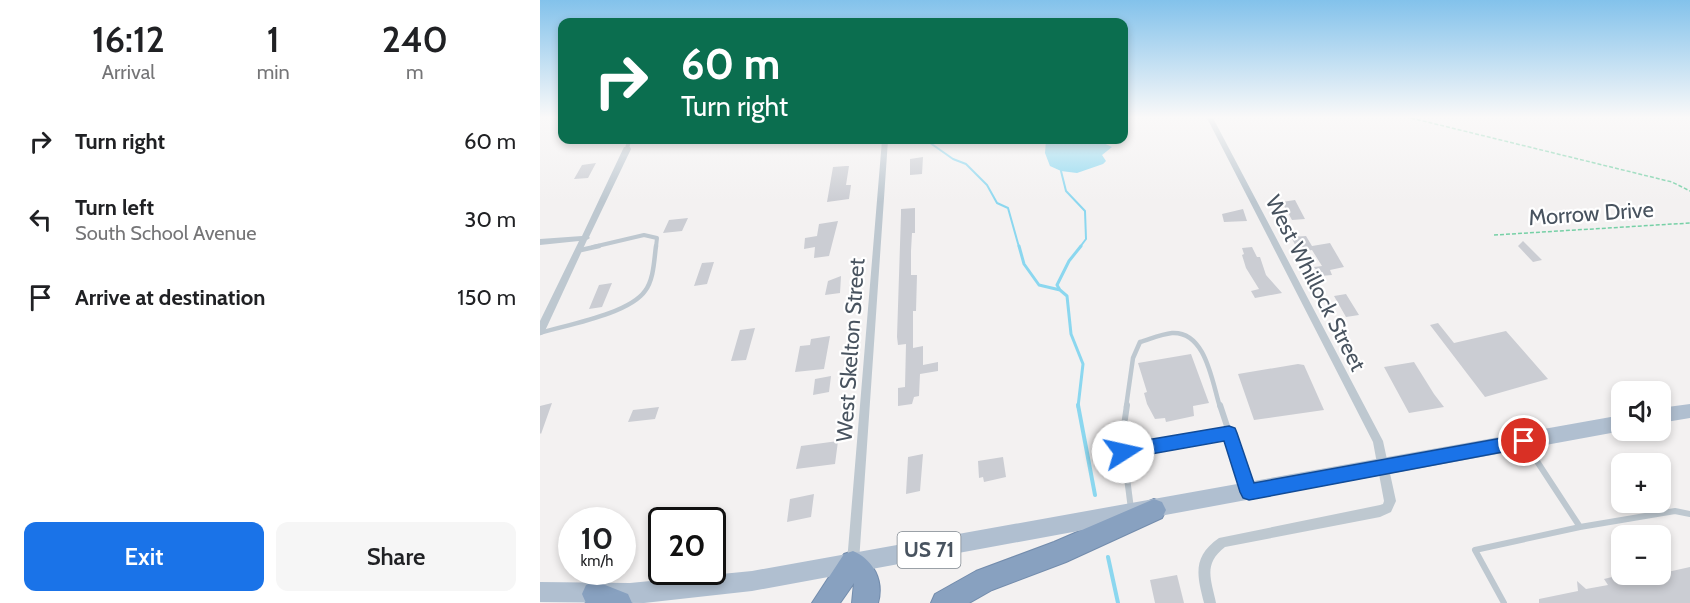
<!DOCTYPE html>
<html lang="en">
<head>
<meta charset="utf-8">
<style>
	:root { --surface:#fff; --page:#f6f6f6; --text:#202124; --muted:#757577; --accent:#1a73e8 }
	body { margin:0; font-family:Cabin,sans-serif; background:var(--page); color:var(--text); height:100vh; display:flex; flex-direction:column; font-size:22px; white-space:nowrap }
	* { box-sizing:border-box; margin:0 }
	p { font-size:20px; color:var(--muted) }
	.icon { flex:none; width:33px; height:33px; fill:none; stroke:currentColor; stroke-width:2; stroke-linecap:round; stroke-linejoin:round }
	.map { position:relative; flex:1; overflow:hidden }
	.sheet { display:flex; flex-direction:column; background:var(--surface); width:540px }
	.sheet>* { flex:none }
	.guide { position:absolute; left:18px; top:18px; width:570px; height:126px; border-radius:12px; box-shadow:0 3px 9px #0003; background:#0b6e4f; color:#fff; overflow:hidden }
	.buttons { position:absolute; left:1071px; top:381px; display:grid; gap:12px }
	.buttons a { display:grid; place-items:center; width:60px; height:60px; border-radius:12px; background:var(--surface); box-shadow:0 3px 9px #0003; font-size:30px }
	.speed { position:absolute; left:18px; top:507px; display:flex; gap:12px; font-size:30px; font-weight:700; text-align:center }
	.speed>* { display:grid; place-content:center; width:78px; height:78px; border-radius:50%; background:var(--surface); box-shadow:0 3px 9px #0003; line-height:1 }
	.speed small { font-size:15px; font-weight:400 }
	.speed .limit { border:3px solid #111; border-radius:9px; background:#fff; color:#111 }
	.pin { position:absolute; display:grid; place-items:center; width:51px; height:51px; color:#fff; margin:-26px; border:3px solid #fff; border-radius:50%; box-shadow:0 2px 6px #0007 }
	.me { position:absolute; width:66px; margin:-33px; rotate:80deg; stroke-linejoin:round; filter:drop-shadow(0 0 4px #0008) }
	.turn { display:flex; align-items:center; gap:21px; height:126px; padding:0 24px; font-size:27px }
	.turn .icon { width:78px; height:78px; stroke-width:2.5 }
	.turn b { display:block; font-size:42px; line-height:51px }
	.eta { display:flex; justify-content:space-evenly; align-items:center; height:102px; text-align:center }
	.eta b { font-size:36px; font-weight:600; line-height:42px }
	.button { display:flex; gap:12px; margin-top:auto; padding:12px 24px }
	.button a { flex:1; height:69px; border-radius:12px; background:var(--accent); color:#fff; font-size:24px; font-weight:600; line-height:69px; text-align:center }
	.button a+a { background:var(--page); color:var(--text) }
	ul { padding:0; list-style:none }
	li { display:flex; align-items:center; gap:18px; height:78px; padding:0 24px }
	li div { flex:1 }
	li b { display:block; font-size:22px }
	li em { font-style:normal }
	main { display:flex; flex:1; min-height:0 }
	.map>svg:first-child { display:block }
	.water { fill:#8bd7ef }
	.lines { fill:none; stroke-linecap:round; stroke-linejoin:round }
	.stream-far2 { stroke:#8bd7ef; stroke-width:2 }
	.stream-far1 { stroke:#8bd7ef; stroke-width:3 }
	.stream { stroke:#8bd7ef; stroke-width:4 }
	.building { fill:#cbcdd3 }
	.highway-casing { stroke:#738cac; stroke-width:2 }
	.path { stroke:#76d0a6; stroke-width:1.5; stroke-dasharray:4 2; stroke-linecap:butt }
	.lane-far2 { stroke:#bec8d0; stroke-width:4 }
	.lane-far1 { stroke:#bec8d0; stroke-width:4.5 }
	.lane { stroke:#bec8d0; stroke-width:6 }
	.street { fill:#bec8d0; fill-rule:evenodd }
	.primary { fill:#b0bfd0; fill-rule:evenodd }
	.highway { fill:#88a1c0; fill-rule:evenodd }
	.route { fill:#1a73e8; stroke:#114b97; stroke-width:1.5 }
	.labels { text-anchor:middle; stroke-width:4.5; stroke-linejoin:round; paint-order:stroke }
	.shield { fill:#fff; stroke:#7f878f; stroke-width:1.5 }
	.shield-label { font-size:21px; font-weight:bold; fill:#48535f }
	.street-label { font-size:22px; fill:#48535f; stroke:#fff }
</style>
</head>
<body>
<main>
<section class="sheet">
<div class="eta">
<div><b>16:12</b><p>Arrival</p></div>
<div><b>1</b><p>min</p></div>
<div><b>240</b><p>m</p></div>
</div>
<ul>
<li><svg class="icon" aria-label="right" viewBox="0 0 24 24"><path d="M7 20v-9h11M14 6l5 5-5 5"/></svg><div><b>Turn right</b></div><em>60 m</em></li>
<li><svg class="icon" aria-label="left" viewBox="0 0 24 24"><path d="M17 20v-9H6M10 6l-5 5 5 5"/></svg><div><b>Turn left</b><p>South School Avenue</p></div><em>30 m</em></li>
<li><svg class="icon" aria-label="arrive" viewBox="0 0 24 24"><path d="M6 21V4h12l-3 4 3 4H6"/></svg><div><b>Arrive at destination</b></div><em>150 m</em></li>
</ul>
<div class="button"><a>Exit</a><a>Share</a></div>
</section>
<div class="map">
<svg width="1150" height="603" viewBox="0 0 1150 603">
	<rect width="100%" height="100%" fill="#f3f1f1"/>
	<path class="water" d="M506,140H557L572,147L562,155L566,161L563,164L537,173L521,171L510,166L505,153Z"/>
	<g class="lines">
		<path class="stream-far2" d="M386,140L413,159L426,164L447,185L457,203L468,208L479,247
			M521,171L526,191L545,211L546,239L540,247"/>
		<path class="stream-far1" d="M479,246L484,264L499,285L520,290L527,296L531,334L543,364L538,407
			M520,290L517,285L529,261L541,246"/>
		<path class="stream" d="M538,405L555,495
			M568,557L578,603"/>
	</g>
	<path class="building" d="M383,157L382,174L370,175V159Z
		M56,163L48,178L34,179L42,165Z
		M306,166H309L306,185H311L309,199L287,202L293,167Z
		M755,200L765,219L752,220L742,202Z
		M375,208V233H372L371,251V275H377L376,311H373V348L383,346V365L398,362V371L380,374L379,396L374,397L372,404L358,406V388L365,387L366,344L358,345L357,337L361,214V209Z
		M703,209L707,221L684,222L682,214Z
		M148,218L142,231L123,233L129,220Z
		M298,221L289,256L274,258L275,247L264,249L265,238L277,236L279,224Z
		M766,236L772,246L790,243L804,267L790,270L792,275L780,276L774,267L782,266L772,250L759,252L751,237Z
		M983,241L1002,260L993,262L978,246Z
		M712,247L717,257H720L726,275L742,293L715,298L711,291L719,289L706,268L702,255L704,254L702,248Z
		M174,262L167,284L154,286L162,263Z
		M301,276L300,293L285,295L288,281Z
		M72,283L62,307L49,309L59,285Z
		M806,294L819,315L806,317L794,296Z
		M898,323L914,343L966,331L1008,379L945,397L890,325Z
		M215,328L206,360L191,361L200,330Z
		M290,336L284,369L255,372L260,346L270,345L271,339Z
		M651,354L669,403L653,406L654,416L626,422L625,418L615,419L607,404L604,393L607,392L598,363Z
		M874,362L894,394L904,407L869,413L844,367Z
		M758,364L764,365L784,410L714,420L698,374Z
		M291,376L289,392L273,395L275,379Z
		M12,403L1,434L0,433V406Z
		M119,407L115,419L88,422L93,410Z
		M298,441L295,464L256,469L261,446Z
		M383,454L380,491L366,494L368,457Z
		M463,457L466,477L444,482L443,477L439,478L438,461Z
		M274,494L271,517L247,522L250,499Z
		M1150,567V603H999V599L1038,591L1037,581L1046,589L1068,585L1064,579L1072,577L1077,583L1090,580L1089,575L1096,579Z
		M637,575L644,603H615L610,580Z"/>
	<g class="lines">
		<defs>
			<path id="highway" d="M614,499L622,502L626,510L622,518L526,562L452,590L429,603H391L395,594L436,571L514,542Z
				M313,551C334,560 344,581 338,603H312L314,583L300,603H272L304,554Z
				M55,581L88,594L92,603H46L42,594L46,585Z"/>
		</defs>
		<use href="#highway" class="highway-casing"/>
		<path class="path" d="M871,118L1132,182L1150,191
			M954,235L1150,223"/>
		<path class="lane-far2" d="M87,149L89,140
			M53,247L104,235L117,238L116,247"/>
		<path class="lane-far1" d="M41,250L59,246
			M0,333C26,325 89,314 105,291C114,279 114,260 116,246
			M586,407L593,358L600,342C610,339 622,334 632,333C666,331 672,382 680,407"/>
		<path class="lane" d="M587,405L582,439L591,509
			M680,405L707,486
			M985,443L1040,527L1135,511L1150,514
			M583,452L689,433
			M964,603L935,550L1040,527"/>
		<path class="street" d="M667,118H673L843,441L856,501L851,512L840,517L685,547C663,564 671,579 676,603H664C657,575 652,557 679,538L840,505L843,504L844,501L833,442Z
			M342,140H348L319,562L317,566L313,568L309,566L307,562Z
			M84,147H90L91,149L49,237L50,238L47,240L5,331L3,334L0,335V321L39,241L0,245V239L42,236Z"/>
		<path class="primary" d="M1150,404V418L1120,423V408Z
			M1082,415V431L212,591L104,603L0,602V582L90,583L212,571Z"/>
		<use href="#highway" class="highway"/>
	</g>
	<linearGradient id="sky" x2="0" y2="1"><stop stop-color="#83c2eb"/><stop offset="0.58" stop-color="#faf9f9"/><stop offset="1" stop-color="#faf9f9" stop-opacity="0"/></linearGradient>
	<rect width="1150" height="202" fill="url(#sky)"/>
	<path class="route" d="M689,426L695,428L697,433L714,483L984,434L990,436L992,441L990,446L984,448L709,500L703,498L700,492L684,441L583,459L577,457L575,452L577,446L583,444Z"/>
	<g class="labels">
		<rect class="shield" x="357.5" y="532" width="63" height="36" rx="4.5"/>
		<g class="shield-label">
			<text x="389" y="557">US 71</text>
		</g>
		<g class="street-label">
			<text transform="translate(1051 213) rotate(-4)" y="8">Morrow Drive</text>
			<text transform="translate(776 283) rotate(63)" y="8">West Whillock Street</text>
			<text transform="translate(310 350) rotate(-86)" y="8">West Skelton Street</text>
		</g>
	</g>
</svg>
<div class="buttons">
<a><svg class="icon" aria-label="sound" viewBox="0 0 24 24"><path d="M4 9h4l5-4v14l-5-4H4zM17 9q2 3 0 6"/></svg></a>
<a>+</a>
<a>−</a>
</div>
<div class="speed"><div>10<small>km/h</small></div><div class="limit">20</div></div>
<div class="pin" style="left:984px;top:441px;background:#d93025"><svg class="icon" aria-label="arrive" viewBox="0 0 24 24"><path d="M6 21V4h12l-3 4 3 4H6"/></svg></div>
<svg class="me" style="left:583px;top:452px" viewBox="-20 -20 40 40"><circle r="19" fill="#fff"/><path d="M0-13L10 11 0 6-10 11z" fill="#1a73e8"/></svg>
<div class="guide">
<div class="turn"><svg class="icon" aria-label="right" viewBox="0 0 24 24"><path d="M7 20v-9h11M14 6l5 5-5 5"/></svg><div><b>60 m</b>Turn right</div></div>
</div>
</div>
</main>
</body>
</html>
